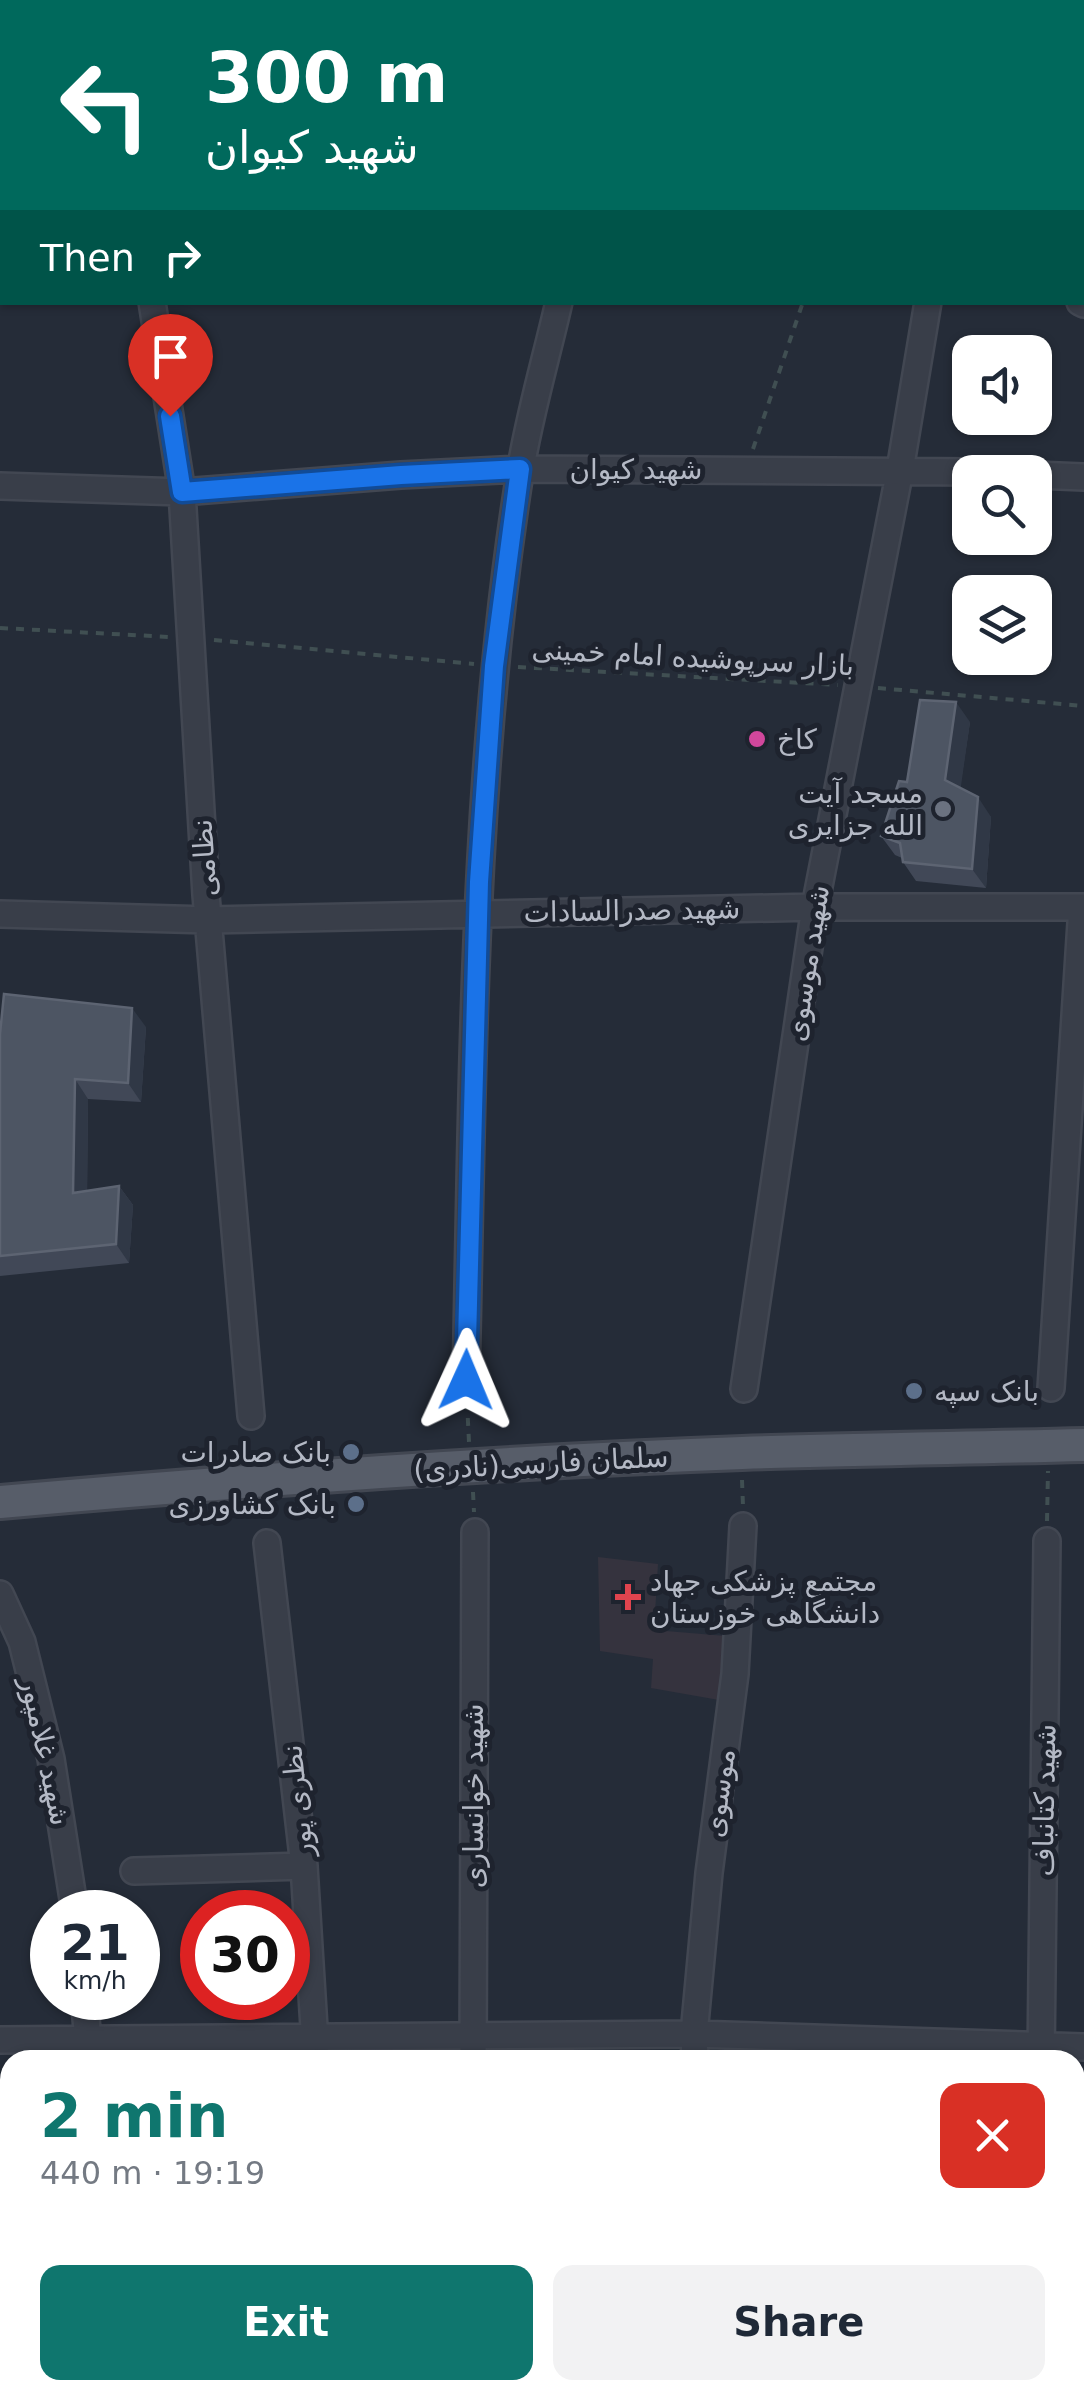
<!DOCTYPE html>
<html lang="en">
<head>
<meta charset="utf-8">
<style>
	:root { --surface:#fff; --page:#f2f2f3; --text:#1f2937; --muted:#747a83; --accent:#0f766e }
	body { margin:0; font-family:"DejaVu Sans","Noto Sans Arabic",sans-serif; background:var(--page); color:var(--text); height:100vh; display:flex; flex-direction:column; font-size:38px; white-space:nowrap }
	* { box-sizing:border-box; margin:0 }
	p { font-size:32px; color:var(--muted) }
	.icon { flex:none; width:55px; height:55px; fill:none; stroke:currentColor; stroke-width:2; stroke-linecap:round; stroke-linejoin:round }
	.map { position:relative; flex:1; overflow:hidden }
	.side { position:absolute; left:0px; top:2050px; width:1085px; height:350px; display:flex; flex-direction:column; background:var(--surface); border-radius:30px 30px 0 0; box-shadow:0 2px 8px #0004 }
	.side>* { flex:none }
	.banner { position:absolute; left:0px; top:0px; width:1085px; height:305px; box-shadow:0 2px 8px #0004; background:#00695c; color:#fff; overflow:hidden }
	.fabs { position:absolute; left:952px; top:335px; display:grid; gap:20px }
	.fabs a { display:grid; place-items:center; width:100px; height:100px; border-radius:20px; background:var(--surface); box-shadow:0 2px 8px #0004; font-size:50px }
	.speed { position:absolute; left:30px; top:1890px; display:flex; gap:20px; font-size:50px; font-weight:700; text-align:center }
	.speed>* { display:grid; place-content:center; width:130px; height:130px; border-radius:50%; background:var(--surface); box-shadow:0 2px 8px #0004; line-height:1 }
	.speed small { font-size:25px; font-weight:400 }
	.speed .limit { border:15px solid #d22; background:#fff; color:#111 }
	.pin { position:absolute; display:grid; place-items:center; width:85px; height:85px; color:#fff; margin:-102px -42px; border-radius:50% 50% 50% 0; rotate:-45deg; box-shadow:0 0 10px #0007 }
	.pin .icon { rotate:45deg }
	.me { position:absolute; width:110px; margin:-55px; rotate:1deg; stroke-linejoin:round; filter:drop-shadow(0 0 8px #0008) }
	.turn { display:flex; align-items:center; gap:35px; height:210px; padding:0 40px; font-size:45px }
	.turn .icon { width:130px; height:130px; stroke-width:2.5 }
	.turn b { display:block; font-size:70px; line-height:85px }
	.then { display:flex; align-items:center; height:95px; padding:0 40px; background:#0003; gap:20px; font-size:38px }
	.round { display:grid; place-items:center; flex:none; width:105px; height:105px; border-radius:20px; background:var(--page) }
	.overview { display:flex; align-items:center; justify-content:space-between; height:170px; padding:0 40px }
	h1 { font-size:60px; font-weight:800; line-height:75px; color:var(--accent) }
	.cta { display:flex; gap:20px; margin-top:auto; padding:20px 40px }
	.cta a { flex:1; height:115px; border-radius:20px; background:var(--accent); color:#fff; font-size:40px; font-weight:800; line-height:115px; text-align:center }
	.cta a+a { background:var(--page); color:var(--text) }
	.map>svg:first-child { display:block }
	.medical { fill:#35333e }
	.lines { fill:none; stroke-linecap:round; stroke-linejoin:round }
	.minor-casing { stroke:#424752; stroke-width:30 }
	.major-casing { stroke:#424752; stroke-width:38 }
	.path { stroke:#404f52; stroke-width:4; stroke-dasharray:8 8; stroke-linecap:butt }
	.minor { stroke:#393e49; stroke-width:25 }
	.major { stroke:#575d69; stroke-width:32 }
	.wall { fill:#414857 }
	.shaded-wall { fill:#303846 }
	.building { fill:#4d5563; stroke:#5d6472; stroke-width:2.5 }
	.route-casing { stroke:#114b97; stroke-width:25 }
	.route { stroke:#1a73e8; stroke-width:18 }
	.hotel-dot { fill:#d1479c; stroke:#1e232e; stroke-width:4 }
	.worship-dot { fill:#6b7280; stroke:#1e232e; stroke-width:4 }
	.service-dot { fill:#5c6f8a; stroke:#1e232e; stroke-width:4 }
	.health-dot { fill:#e0444e; stroke:#1e232e; stroke-width:4 }
	.labels { text-anchor:middle; stroke-width:10; stroke-linejoin:round; paint-order:stroke }
	.street-label { font-size:28px; fill:#b4b9c5; stroke:#1e232e }
	.poi-label { font-size:28px; fill:#b4b9c5; stroke:#1e232e; text-anchor:start }
</style>
</head>
<body>
<div class="map">
<svg width="1084" height="2400" viewBox="0 0 1084 2400">
	<rect width="100%" height="100%" fill="#252c38"/>
	<path class="medical" d="M598,1557L658,1564L654,1630L726,1636L719,1700L651,1688L653,1659L600,1651Z"/>
	<g class="lines">
		<defs>
			<path id="minor" d="M251,0L257,2
				M849,0L854,2
				M642,2L643,0
				M977,2V0
				M152,302L182,492L206,895L251,1416
				M1080,302L1084,304
				M1035,475L1084,477
				M0,486L182,492L401,475L520,469L973,472
				M0,914L209,920L815,907H1084
				M466,1380C473,1077 472,773 520,473C529,416 546,359 559,302
				M1051,1388L1082,907
				M744,1389L815,907L900,470L928,302
				M267,1543L304,1866L316,2060
				M0,1594L22,1642L51,1759L75,1912
				M134,1871L304,1866
				M84,1998L90,2060
				M0,2040L694,2034L1084,2047
				M473,2060L475,1532
				M695,2060L694,2034L709,1873L735,1674L743,1526
				M1041,2060L1047,1541
				M0,2216H10
				M102,2390V2400
				M347,2390L348,2400
				M488,2390V2400
				M718,2390V2400
				M845,2390L846,2400
				M1056,2390V2400"/>
			<path id="major" d="M9,2V0
				M0,46L2,34
				M0,84L2,89
				M1082,146H1084
				M0,166L2,159
				M0,1502C247,1480 494,1462 742,1453C856,1449 970,1448 1084,1445"/>
		</defs>
		<use href="#minor" class="minor-casing"/>
		<use href="#major" class="major-casing"/>
		<path class="path" d="M753,449L803,302
			M0,628L170,637
			M214,640L474,664
			M518,667L838,685
			M878,688L1084,706
			M467,1402L469,1442
			M742,1480L743,1506
			M473,1492L474,1512
			M1047,1521L1048,1471"/>
		<use href="#minor" class="minor"/>
		<use href="#major" class="major"/>
	</g>
	<path class="wall" d="M970,722L960,788L991,817L986,888L916,881L903,862L902,858L895,855L881,836Z
		M146,1027L141,1102L88,1099L87,1191L119,1186L133,1205L129,1263L0,1276V1034Z"/>
	<path class="shaded-wall" d="M182,0H202V2H181Z
		M956,702L970,722L959,800L945,780Z
		M978,797L991,817L986,888L972,869Z
		M132,1008L146,1027L141,1102L128,1083Z
		M75,1079L88,1099L87,1212L73,1193Z
		M119,1186L133,1205L129,1263L116,1244Z"/>
	<path class="building" d="M84,0H182L181,2H83Z
		M920,700L956,702L945,780L978,797L972,869L903,862L900,843L881,836L899,781L907,782Z
		M4,994L132,1008L128,1083L75,1079L73,1193L119,1186L116,1244L0,1256V1034Z"/>
	<g class="lines">
		<defs>
			<path id="route" d="M170,416L182,492L401,475L520,469L494,666L479,882L466,1380"/>
		</defs>
		<use href="#route" class="route-casing"/>
		<use href="#route" class="route"/>
	</g>
	<circle class="hotel-dot" cx="757" cy="739" r="10"/>
	<circle class="worship-dot" cx="943" cy="809" r="10"/>
	<g class="service-dot">
		<circle cx="914" cy="1391" r="10"/>
		<circle cx="351" cy="1452" r="10"/>
		<circle cx="356" cy="1504" r="10"/>
	</g>
	<path class="health-dot" d="M623 1582h10v10h10v10h-10v10h-10v-10h-10v-10h10z"/>
	<g class="labels">
		<g class="street-label">
			<text x="636" y="479">شهید کیوان</text>
			<text transform="translate(693 657) rotate(3)" y="10">بازار سرپوشیده امام خمینی</text>
			<text transform="translate(204 858) rotate(-94)" y="10">نظامی</text>
			<text transform="translate(632 910) rotate(-1)" y="10">شهید صدرالسادات</text>
			<text transform="translate(807 963) rotate(-81)" y="10">شهید موسوی</text>
			<text transform="translate(541 1463) rotate(-3)" y="10">سلمان فارسی(نادری)</text>
			<text transform="translate(46 1751) rotate(78)" y="10">شهید غلامپور</text>
			<text transform="translate(719 1793) rotate(-82)" y="10">موسوی</text>
			<text transform="translate(473 1796) rotate(-90)" y="10">شهید خوانساری</text>
			<text transform="translate(1044 1800) rotate(-89)" y="10">شهید کتانباف</text>
			<text transform="translate(297 1801) rotate(-96)" y="10">نظری پور</text>
		</g>
		<g class="poi-label">
			<text x="777" y="749">کاخ</text>
			<text x="923" y="803" text-anchor="end">مسجد آیت<tspan x="923" dy="32">الله جزایری</tspan></text>
			<text x="934" y="1401">بانک سپه</text>
			<text x="331" y="1462" text-anchor="end">بانک صادرات</text>
			<text x="336" y="1514" text-anchor="end">بانک کشاورزی</text>
			<text x="650" y="1591">مجتمع پزشکی جهاد<tspan x="650" dy="32">دانشگاهی خوزستان</tspan></text>
		</g>
	</g>
</svg>
<div class="fabs">
<a><svg class="icon" aria-label="sound" viewBox="0 0 24 24"><path d="M4 9h4l5-4v14l-5-4H4zM17 9q2 3 0 6"/></svg></a>
<a><svg class="icon" aria-label="search" viewBox="0 0 24 24"><circle cx="10" cy="10" r="6"/><path d="M15 15l6 6"/></svg></a>
<a><svg class="icon" aria-label="layers" viewBox="0 0 24 24"><path d="M12 4l9 5-9 5-9-5zM3 14l9 5 9-5"/></svg></a>
</div>
<div class="speed"><div>21<small>km/h</small></div><div class="limit">30</div></div>
<div class="pin" style="left:170px;top:416px;background:#d93025"><svg class="icon" aria-label="arrive" viewBox="0 0 24 24"><path d="M6 21V4h12l-3 4 3 4H6"/></svg></div>
<svg class="me" style="left:466px;top:1380px" viewBox="-20 -20 40 40"><path d="M0-17L14 15 0 8-14 15z" fill="#1a73e8" stroke="#fff" stroke-width="4"/></svg>
<div class="banner">
<div class="turn"><svg class="icon" aria-label="left" viewBox="0 0 24 24"><path d="M17 20v-9H6M10 6l-5 5 5 5"/></svg><div><b>300 m</b>شهید کیوان</div></div>
<div class="then">Then<svg class="icon" aria-label="right" viewBox="0 0 24 24"><path d="M7 20v-9h11M14 6l5 5-5 5"/></svg></div>
</div>
<section class="side">
<div class="overview"><div><h1>2 min</h1><p>440 m · 19:19</p></div><a class="round" style="background:#d93025;color:#fff"><svg class="icon" aria-label="close" viewBox="0 0 24 24"><path d="M6 6l12 12M18 6L6 18"/></svg></a></div>
<div class="cta"><a>Exit</a><a>Share</a></div>
</section>
</div>
</body>
</html>
